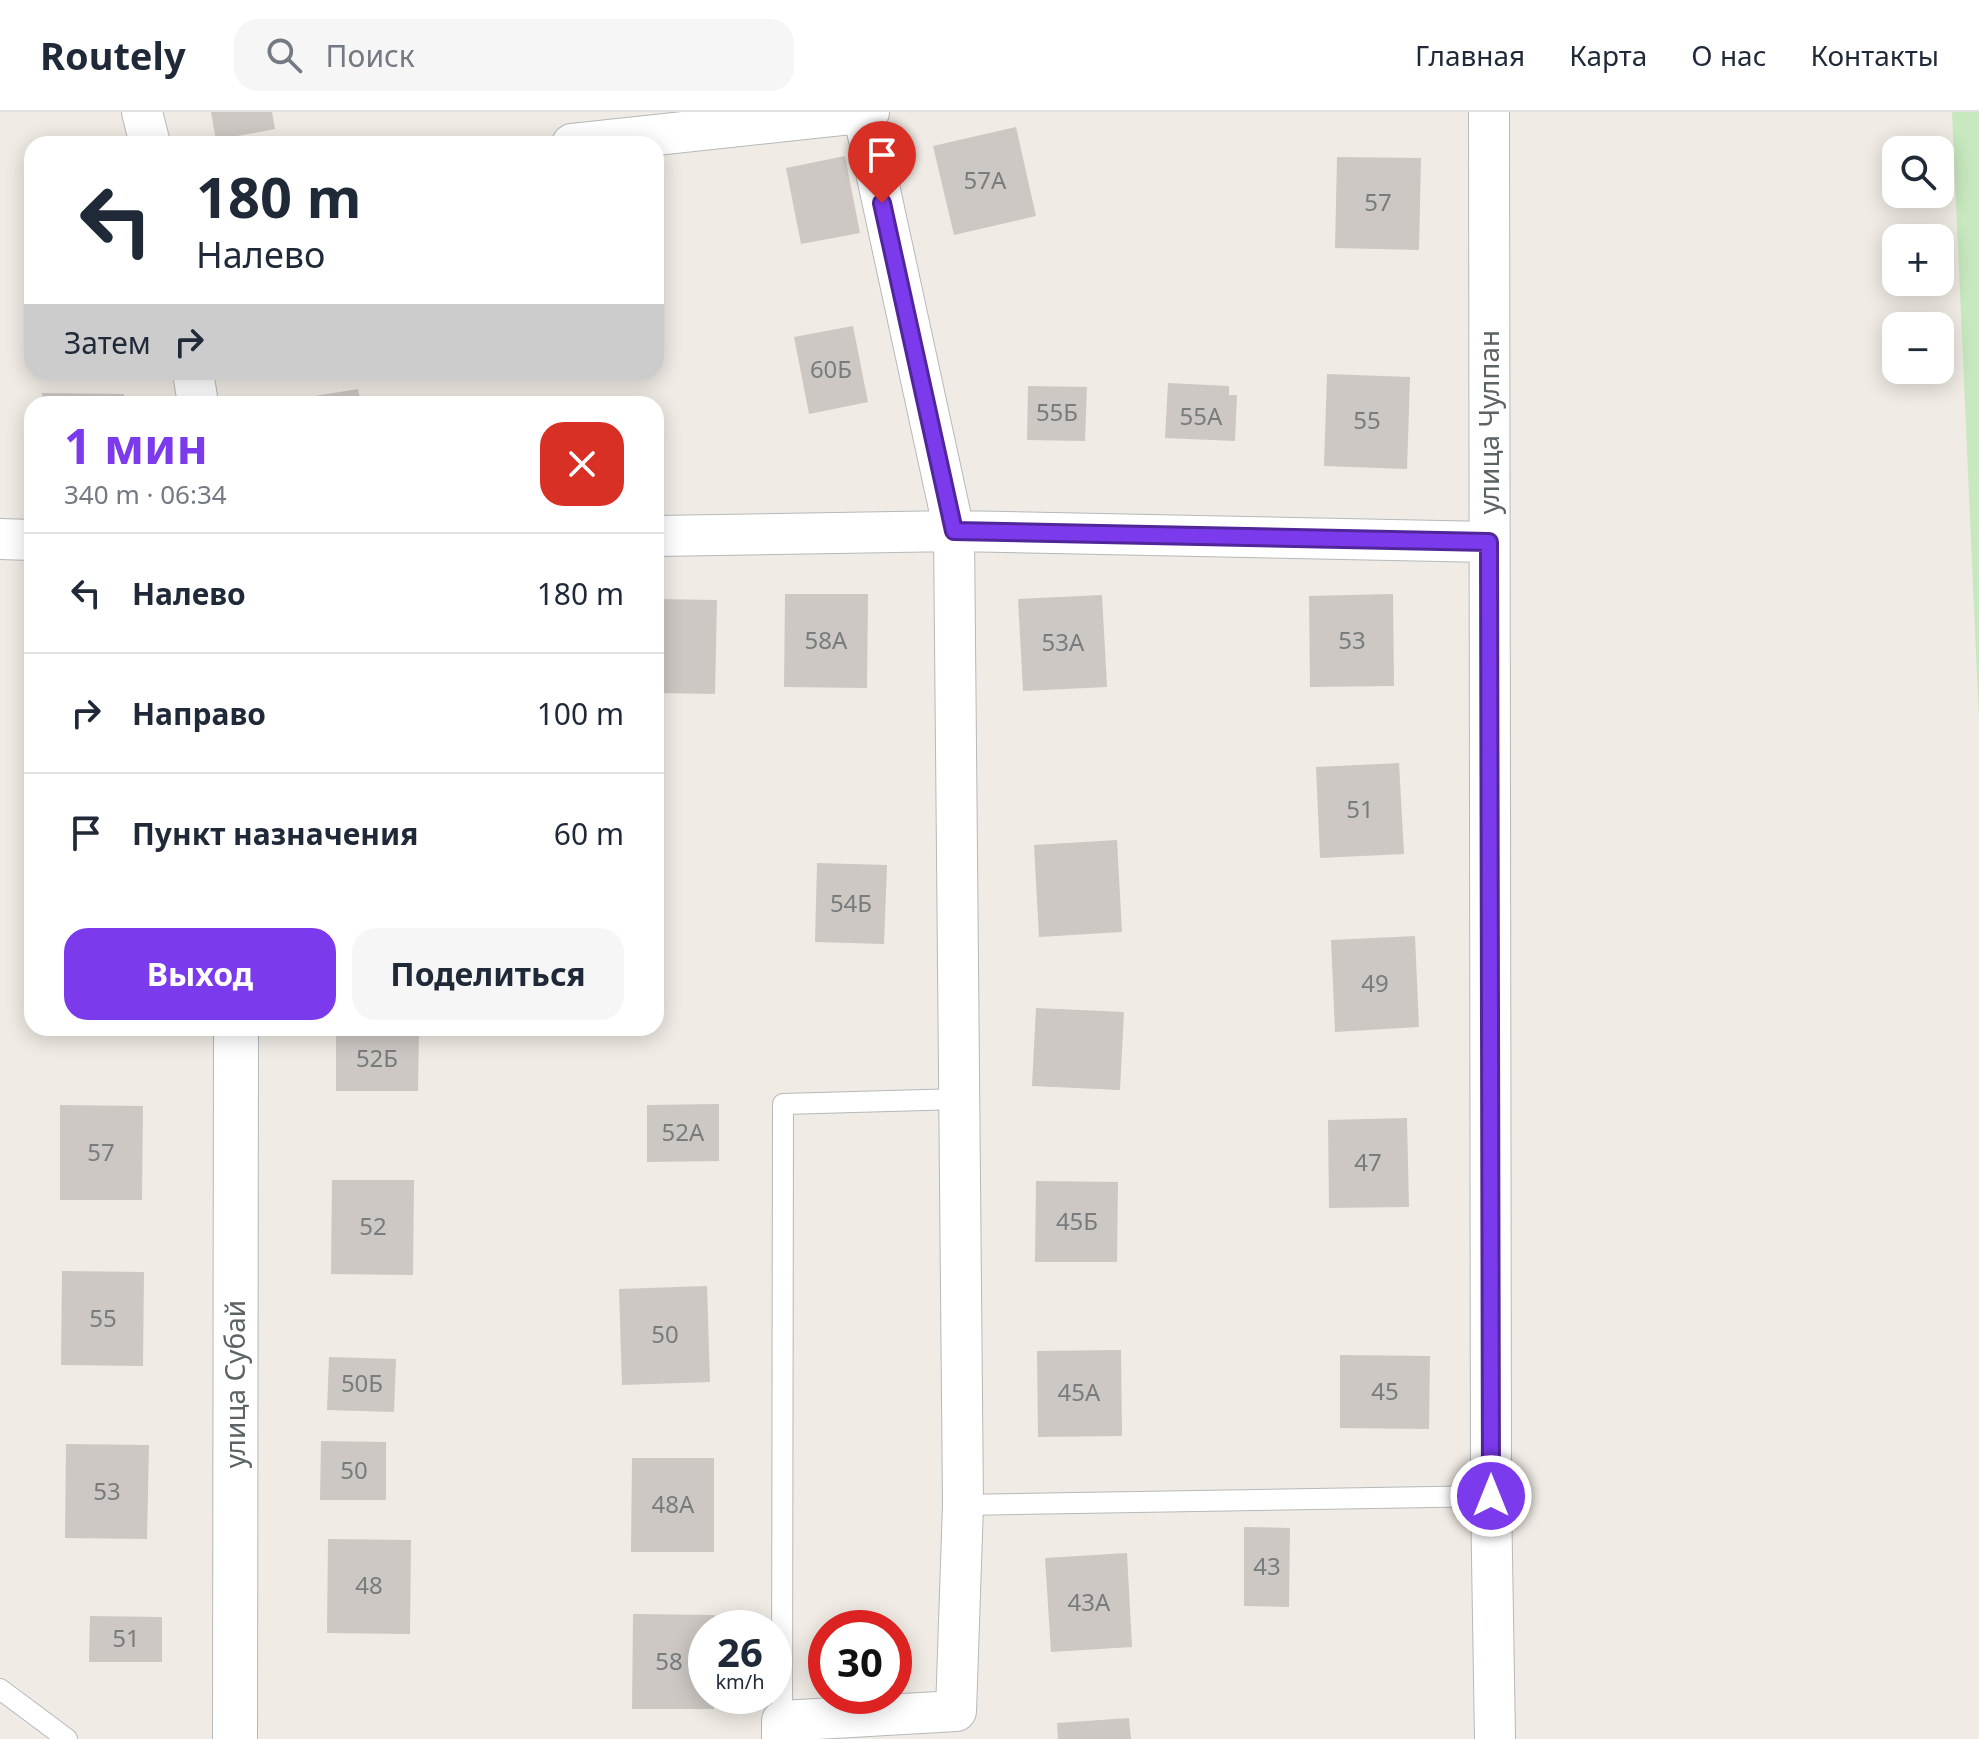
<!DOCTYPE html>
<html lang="ru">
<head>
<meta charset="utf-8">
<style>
	:root { --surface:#fff; --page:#f6f6f7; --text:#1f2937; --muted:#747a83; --line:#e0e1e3; --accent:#7c3aed }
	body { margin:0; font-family:"Noto Sans",sans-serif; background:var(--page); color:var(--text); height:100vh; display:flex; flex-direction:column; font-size:30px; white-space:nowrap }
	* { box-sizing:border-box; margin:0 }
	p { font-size:26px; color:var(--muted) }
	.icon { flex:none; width:44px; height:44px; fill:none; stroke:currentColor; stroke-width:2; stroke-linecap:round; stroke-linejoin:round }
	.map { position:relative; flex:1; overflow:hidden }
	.side { position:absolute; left:24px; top:284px; width:640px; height:640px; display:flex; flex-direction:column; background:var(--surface); border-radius:24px; box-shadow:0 4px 20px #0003 }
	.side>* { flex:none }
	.hud { position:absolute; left:24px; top:24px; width:640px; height:244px; border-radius:24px; box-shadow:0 4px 20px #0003; background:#fff; color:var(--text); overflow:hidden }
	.buttons { position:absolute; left:1882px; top:24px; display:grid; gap:16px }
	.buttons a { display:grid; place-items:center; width:72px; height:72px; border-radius:16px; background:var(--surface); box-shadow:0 4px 20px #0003; font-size:40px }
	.speed { position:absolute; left:688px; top:1498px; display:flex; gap:16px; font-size:40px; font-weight:700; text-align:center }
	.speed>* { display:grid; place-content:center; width:104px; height:104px; border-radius:50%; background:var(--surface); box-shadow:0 4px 20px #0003; line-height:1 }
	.speed small { font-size:20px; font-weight:400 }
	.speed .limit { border:12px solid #d22; background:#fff; color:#111 }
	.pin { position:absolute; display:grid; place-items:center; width:68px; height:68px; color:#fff; margin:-82px -34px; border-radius:50% 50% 50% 0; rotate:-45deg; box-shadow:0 0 8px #0007 }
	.pin .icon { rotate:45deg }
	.me { position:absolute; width:88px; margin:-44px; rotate:0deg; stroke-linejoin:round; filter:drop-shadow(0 0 6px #0008) }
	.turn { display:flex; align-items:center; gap:28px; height:168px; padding:0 40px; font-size:36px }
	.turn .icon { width:104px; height:104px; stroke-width:2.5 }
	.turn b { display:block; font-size:56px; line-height:68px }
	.then { display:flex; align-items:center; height:76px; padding:0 40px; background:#0003; gap:16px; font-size:30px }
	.round { display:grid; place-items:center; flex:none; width:84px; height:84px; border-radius:24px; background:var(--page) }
	.headline { display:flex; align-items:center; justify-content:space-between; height:136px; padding:0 40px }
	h1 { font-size:48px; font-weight:700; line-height:60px; color:var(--accent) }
	.button { display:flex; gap:16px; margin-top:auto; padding:16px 40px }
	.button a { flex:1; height:92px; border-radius:24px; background:var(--accent); color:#fff; font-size:32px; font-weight:700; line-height:92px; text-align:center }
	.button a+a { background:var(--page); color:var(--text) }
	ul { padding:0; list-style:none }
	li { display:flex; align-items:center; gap:24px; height:120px; padding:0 40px; border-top:2px solid var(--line) }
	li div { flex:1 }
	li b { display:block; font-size:30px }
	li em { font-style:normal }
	header { display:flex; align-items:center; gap:48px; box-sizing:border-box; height:112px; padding:0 40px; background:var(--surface); border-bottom:2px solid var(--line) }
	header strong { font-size:38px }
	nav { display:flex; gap:44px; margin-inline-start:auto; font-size:28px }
	.search { width:560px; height:72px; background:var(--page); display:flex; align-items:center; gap:20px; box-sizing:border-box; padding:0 28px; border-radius:24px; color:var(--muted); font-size:30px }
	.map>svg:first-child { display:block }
	.green { fill:#c8e9bf }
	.building { fill:#cdc8c3 }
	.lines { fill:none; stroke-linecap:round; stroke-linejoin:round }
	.lane-casing { stroke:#b5b9bc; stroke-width:22 }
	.street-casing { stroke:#b5b9bc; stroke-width:42 }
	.secondary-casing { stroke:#b3babd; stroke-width:46 }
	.lane { stroke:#fff; stroke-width:20 }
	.street { stroke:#fff; stroke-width:40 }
	.secondary { stroke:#fff; stroke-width:44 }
	.route-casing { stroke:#51269a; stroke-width:20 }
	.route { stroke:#7c3aed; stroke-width:14 }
	.labels { text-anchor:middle; stroke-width:6; stroke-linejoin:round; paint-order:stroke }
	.number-label { font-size:24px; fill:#787c7d }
	.street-label { font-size:28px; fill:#5c6366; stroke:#fff }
</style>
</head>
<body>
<header>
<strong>Routely</strong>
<div class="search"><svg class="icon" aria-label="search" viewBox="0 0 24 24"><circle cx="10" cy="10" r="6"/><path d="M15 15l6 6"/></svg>Поиск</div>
<nav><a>Главная</a><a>Карта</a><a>О нас</a><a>Контакты</a></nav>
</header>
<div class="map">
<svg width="1979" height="1627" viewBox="0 0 1979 1627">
	<rect width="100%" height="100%" fill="#f0ebe4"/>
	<path class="green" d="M1952,0H1979V609Z"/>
	<path class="building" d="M211,0H272L275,17L216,28Z
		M1016,15L1036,104L954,123L933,34Z
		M845,44L860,121L801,132L786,56Z
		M1337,45L1421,46L1419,138L1335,136Z
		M853,214L868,290L809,302L794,225Z
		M1327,262L1410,265L1407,357L1324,354Z
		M1168,271L1229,274V283H1237L1235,329L1165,326Z
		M1028,274L1087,275L1085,329L1027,328Z
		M358,277L361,292H278V290Z
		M42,281L124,282V292H42Z
		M785,482H868L867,576L784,575Z
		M1393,482L1394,574L1310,575L1309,484Z
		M1102,483L1107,575L1023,579L1018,487Z
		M656,487L717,488L715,582L656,581Z
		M1399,651L1404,742L1320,746L1316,655Z
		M1117,728L1122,820L1039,825L1034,733Z
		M817,751L887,753L884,832L815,830Z
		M1415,824L1419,915L1335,920L1331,828Z
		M656,832L663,833L658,903L656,902Z
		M1036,896L1124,900L1120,978L1032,974Z
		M336,916H419L418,979H336Z
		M719,992V1049L647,1050V993Z
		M60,993L143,994L142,1088H60Z
		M1407,1006L1409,1095L1329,1096L1328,1008Z
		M332,1068H414L413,1163L331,1162Z
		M1036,1069L1118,1070L1117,1150H1035Z
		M62,1159L144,1160L143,1254L61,1253Z
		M707,1174L710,1270L622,1273L619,1177Z
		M1121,1238L1122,1324L1038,1325L1037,1239Z
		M1340,1243L1430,1244L1429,1317L1340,1316Z
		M329,1245L396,1247L394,1300L327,1298Z
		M321,1329L386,1330V1388H320Z
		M66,1332L149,1333L147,1427L65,1426Z
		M632,1346H714V1440H631Z
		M1244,1415L1290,1416L1289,1495L1244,1494Z
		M328,1427L411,1428L410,1522L327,1521Z
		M1127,1441L1132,1535L1051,1540L1045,1446Z
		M633,1502L715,1503V1516H706V1584H714V1597H632Z
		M90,1504L162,1505V1550H89Z
		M1129,1606L1131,1627H1058L1057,1611Z"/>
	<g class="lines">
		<defs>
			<path id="lane" d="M963,1393L1491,1384
				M0,1577L67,1627
				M782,1609L783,992L960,987"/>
			<path id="street" d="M142,0L150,32
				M1489,0L1491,1384L1495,1627
				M572,32L869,0
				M193,260L198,292
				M656,424L954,419L1489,430
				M0,427L32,428
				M782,1627V1609L956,1599L963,1393L954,419L863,0"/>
			<path id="secondary" d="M235,1627L236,916"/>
		</defs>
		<use href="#lane" class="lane-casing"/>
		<use href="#street" class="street-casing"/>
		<use href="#secondary" class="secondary-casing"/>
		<use href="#lane" class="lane"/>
		<use href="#street" class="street"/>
		<use href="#secondary" class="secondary"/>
	</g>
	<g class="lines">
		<defs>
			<path id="route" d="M882,91L954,419L1489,430L1491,1384"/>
		</defs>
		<use href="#route" class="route-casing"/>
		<use href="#route" class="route"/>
	</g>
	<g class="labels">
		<g class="number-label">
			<text x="985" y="77">57А</text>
			<text x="1378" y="99">57</text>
			<text x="831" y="266">60Б</text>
			<text x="1057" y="309">55Б</text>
			<text x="1201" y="313">55А</text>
			<text x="1367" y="317">55</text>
			<text x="826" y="537">58А</text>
			<text x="1352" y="537">53</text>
			<text x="1063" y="539">53А</text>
			<text x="1360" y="706">51</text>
			<text x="851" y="800">54Б</text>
			<text x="1375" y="880">49</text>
			<text x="377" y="955">52Б</text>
			<text x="683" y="1029">52А</text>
			<text x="101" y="1049">57</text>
			<text x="1368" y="1059">47</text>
			<text x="1077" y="1118">45Б</text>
			<text x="373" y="1123">52</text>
			<text x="103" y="1215">55</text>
			<text x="665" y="1231">50</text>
			<text x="362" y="1280">50Б</text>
			<text x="1385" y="1288">45</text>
			<text x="1079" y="1289">45А</text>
			<text x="354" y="1367">50</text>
			<text x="107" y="1388">53</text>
			<text x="673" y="1401">48А</text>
			<text x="1267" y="1463">43</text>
			<text x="369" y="1482">48</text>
			<text x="1089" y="1499">43А</text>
			<text x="126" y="1535">51</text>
			<text x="669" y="1558">58</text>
		</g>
		<g class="street-label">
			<text transform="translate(1489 310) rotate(-90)" y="10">улица Чулпан</text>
			<text transform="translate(235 1272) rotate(-90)" y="10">улица Субай</text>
		</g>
	</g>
</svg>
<div class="buttons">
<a><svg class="icon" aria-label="search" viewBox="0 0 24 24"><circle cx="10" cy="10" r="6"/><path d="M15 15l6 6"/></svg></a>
<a>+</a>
<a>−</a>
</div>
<div class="speed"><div>26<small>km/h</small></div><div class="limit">30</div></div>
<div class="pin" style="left:882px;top:91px;background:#d93025"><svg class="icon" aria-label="arrive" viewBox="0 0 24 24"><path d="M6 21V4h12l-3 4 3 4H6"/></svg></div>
<svg class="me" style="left:1491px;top:1384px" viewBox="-20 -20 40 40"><circle r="17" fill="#7c3aed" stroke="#fff" stroke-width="3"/><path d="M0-11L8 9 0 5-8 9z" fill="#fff"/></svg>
<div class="hud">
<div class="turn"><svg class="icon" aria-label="left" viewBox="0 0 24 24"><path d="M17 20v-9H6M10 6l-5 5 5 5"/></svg><div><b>180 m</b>Налево</div></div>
<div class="then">Затем<svg class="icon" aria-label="right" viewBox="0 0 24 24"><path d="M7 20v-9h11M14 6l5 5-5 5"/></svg></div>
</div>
<section class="side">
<div class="headline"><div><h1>1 мин</h1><p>340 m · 06:34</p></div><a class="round" style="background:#d93025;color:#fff"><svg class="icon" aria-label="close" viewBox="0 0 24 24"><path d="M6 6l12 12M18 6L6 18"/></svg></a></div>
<ul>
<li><svg class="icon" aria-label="left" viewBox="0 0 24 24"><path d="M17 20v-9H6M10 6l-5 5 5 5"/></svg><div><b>Налево</b></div><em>180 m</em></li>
<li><svg class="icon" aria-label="right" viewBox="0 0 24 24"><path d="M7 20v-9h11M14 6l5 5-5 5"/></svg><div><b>Направо</b></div><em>100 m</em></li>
<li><svg class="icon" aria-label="arrive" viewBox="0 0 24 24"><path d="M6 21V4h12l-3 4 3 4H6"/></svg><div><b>Пункт назначения</b></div><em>60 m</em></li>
</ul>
<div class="button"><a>Выход</a><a>Поделиться</a></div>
</section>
</div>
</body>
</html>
